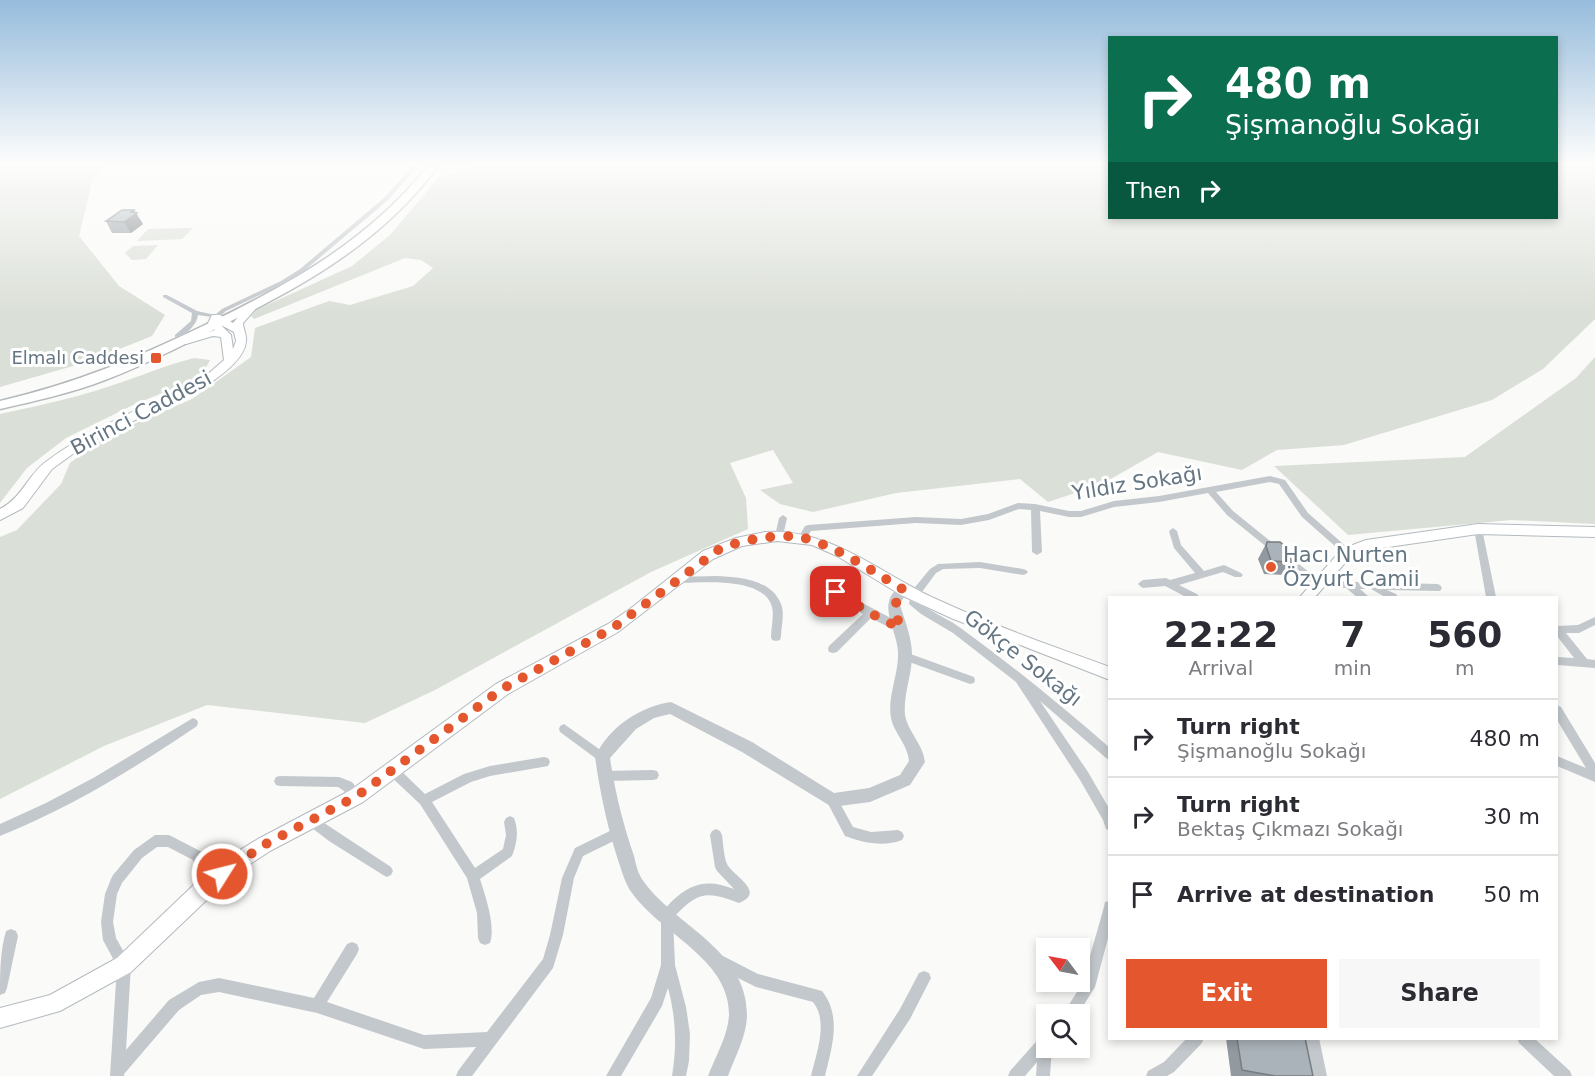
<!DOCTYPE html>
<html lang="en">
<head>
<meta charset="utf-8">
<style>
	:root { --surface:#fff; --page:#f7f7f7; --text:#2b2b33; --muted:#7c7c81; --line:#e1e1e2; --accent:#e4572e }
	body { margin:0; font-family:"DejaVu Sans",sans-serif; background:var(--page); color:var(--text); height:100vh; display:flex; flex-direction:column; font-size:22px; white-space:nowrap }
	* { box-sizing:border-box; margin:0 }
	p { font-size:20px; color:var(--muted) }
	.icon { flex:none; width:33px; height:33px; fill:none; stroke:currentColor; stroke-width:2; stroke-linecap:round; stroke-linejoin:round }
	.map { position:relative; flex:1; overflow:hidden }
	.details { position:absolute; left:1108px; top:596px; width:450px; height:444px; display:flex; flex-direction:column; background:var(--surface); border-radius:0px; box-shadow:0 3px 9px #0003 }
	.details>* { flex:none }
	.guide { position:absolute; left:1108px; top:36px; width:450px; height:183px; border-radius:0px; box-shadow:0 3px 9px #0003; background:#0b6e4f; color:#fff; overflow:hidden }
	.needle { width:39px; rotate:302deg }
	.tools { position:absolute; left:1036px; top:938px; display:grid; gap:12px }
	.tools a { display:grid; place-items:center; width:54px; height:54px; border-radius:0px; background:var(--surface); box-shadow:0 3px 9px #0003; font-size:30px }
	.pin { position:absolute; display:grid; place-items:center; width:51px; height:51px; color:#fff; margin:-26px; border-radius:12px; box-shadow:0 3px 9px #0006 }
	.me { position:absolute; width:66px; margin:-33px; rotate:54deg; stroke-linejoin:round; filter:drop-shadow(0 0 4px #0008) }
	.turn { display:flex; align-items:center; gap:21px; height:126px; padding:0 18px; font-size:27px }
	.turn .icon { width:78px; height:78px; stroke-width:2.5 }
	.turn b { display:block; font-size:42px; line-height:51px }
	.then { display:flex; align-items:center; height:57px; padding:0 18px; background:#0003; gap:12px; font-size:22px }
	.eta { display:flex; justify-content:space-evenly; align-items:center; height:102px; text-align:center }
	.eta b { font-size:36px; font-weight:700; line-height:42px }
	.primary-button { display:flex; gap:12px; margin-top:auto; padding:12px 18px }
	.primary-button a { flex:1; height:69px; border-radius:0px; background:var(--accent); color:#fff; font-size:24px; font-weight:700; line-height:69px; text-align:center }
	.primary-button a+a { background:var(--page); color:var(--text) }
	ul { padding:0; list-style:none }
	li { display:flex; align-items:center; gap:18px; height:78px; padding:0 18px; border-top:2px solid var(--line) }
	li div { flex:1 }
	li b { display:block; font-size:22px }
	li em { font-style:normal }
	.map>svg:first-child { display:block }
	.green { fill:#dadfd7 }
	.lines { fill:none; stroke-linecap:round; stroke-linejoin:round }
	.secondary-casing { stroke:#b3babf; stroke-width:2 }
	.trunk-casing { stroke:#b4b9bd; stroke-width:3 }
	.minor { fill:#c3c8cc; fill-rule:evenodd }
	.tertiary { fill:#c3c8cc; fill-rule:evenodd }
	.secondary { fill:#fff; fill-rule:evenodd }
	.trunk { fill:#fff; fill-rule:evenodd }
	.wall { fill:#929a9f }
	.shaded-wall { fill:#777d82 }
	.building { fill:#aab3b9; stroke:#777d82; stroke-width:1.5 }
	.route { stroke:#e4572e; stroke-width:10; stroke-dasharray:0 18 }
	.poi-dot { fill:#e4572e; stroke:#fff; stroke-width:2 }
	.labels { text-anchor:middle; stroke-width:6; stroke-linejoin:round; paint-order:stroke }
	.far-poi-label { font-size:18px; fill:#657683; stroke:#fff; text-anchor:end }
	.street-label { font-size:21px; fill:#657683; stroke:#fff }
	.poi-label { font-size:21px; fill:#657683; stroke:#fff; text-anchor:start }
</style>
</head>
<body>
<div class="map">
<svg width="1595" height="1076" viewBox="0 0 1595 1076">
	<rect width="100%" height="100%" fill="#fafaf8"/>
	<path class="green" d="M0,165H107L93,178L79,236L119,286L165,315L152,336L87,362L0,387Z
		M478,165H1110V218H1557V165H1595V319L1543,369L1492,400L1344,445L1277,450L1242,470L1158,452L1102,484L1048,502L1020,479L896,493L813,512L780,504L760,490L793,483L773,450L730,463L746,498L748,529L651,572L435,690L365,723L207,705L104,746L0,799V537L17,530L61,484L70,463L106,436L192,399L251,357L255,328L329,301L350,305L413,286L433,268L421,260L405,258L254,319L251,316L256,310L352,266L390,235L439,177Z
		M193,228L182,239L137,241L148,229Z
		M158,245L146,259L132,260L125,253L133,246Z
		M1595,357V524L1511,520L1348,535L1274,466L1465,457L1576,378Z
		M194,358L210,360L201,377L133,405L66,438L27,468L0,503V414C42,405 84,396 125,381C148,373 170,364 194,358Z"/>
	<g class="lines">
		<defs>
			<path id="secondary" d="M254,302L259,305L243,323C243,329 247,335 246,341C245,359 221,375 209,384L88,443L52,469L23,508L0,520V509C23,497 28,474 47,461C94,426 149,405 201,380L224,360L221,337L213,336L186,344L181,341L215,330L208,323L212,315H220L233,323L250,303ZM221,325L234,332L236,341L233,349L231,335Z
				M1478,524L1595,527V537L1478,534L1368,550L1352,555L1315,597H1300L1342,549L1366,540Z
				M765,532C831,528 879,573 936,599C992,625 1052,646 1110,667V680L951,618L901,595L837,556L812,545L777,541L742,546L713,559L618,632L508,694L363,802L270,851L244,868L215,892L131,972L60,1011L0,1028V1008L50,995L117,958L201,878L230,856L258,839L351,790L496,684L608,624L630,609L703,551L736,538Z"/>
			<path id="trunk" d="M429,165H439C383,241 304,286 221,326C183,345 145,365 105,380C71,393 35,401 0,409V401C77,383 134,359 205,325C292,283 368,241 429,165Z"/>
		</defs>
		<use href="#secondary" class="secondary-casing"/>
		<use href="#trunk" class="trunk-casing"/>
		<path class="minor" d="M414,165H419L388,200L304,271L285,283L226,311L218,318L198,315C197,325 185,337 175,337V335L191,321L192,313L163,297V295H167L197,311L215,315L222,309L281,281L300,269L384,198Z
			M1270,476L1285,480L1308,513L1350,550L1352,552L1350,554H1344L1302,517L1279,484L1270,482L1216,492L1233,511L1320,581L1437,584L1440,585L1442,588L1440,591L1387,590L1396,594L1398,597H1385L1371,589H1360L1369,597H1357L1346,588L1315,586L1227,515L1208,493L1159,502L1114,507L1081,517H1069L1040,511L1042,552L1037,555L1032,552L1031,510L1019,509L989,520L961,525L916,523L811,531L805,540L802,541L798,538L805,526L808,525L916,517L961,519L988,514L1018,503L1035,504L1069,511H1081L1114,501L1159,496Z
			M783,515L787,518L783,536L779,539L775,536L779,518Z
			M1478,526L1482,529L1496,597H1486L1474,529Z
			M1173,528L1177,531L1181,545L1204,571L1224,565L1241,573L1243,575L1241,577H1235L1223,572L1179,585L1197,594L1199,597H1186L1165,586L1143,588L1140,586L1138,584L1140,582L1143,580L1166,578L1170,580L1195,573L1174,548L1169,531Z
			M980,562L1023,569L1026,570L1028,572L1026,574L1023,575L980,568L943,569L936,573L919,596V602C932,613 949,619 962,629C1013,666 1062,706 1110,748V760L1106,758L1040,701L1088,772L1110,810V831L1106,829L1103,820L1080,780L1016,682L953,633L921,614L909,604L911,592L930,569L938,564Z
			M716,576C739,577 771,579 781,604C785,614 781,627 781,637L780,640L776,641L772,640L771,637C771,627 775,614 771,604C759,576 700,583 675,583L672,582L670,580L672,578L675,577Z
			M836,589L904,625L905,628L904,631L900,632L896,631L871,618L837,652L833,653L829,652L828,649L829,646L863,614L833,596L831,593L833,590Z
			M1595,617V625L1579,633H1566L1587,659L1595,660V668L1557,665V657L1574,658L1557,636V626L1578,625Z
			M905,652L974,677L975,680L974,683L970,684L901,659L900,656L901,653Z
			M1557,705L1561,707L1595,763V782L1557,766V756L1586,768L1557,720Z
			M193,718L197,720L198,723L197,726C135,768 70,808 0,836V824L46,803L95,777Z
			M564,724L606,754L608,757L606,760L602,762L598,760L560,732L559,729L560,726Z
			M544,757L548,758L550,762L548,766L490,776L471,782L432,802L475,868L503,849L506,835L504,822L506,818L510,816L514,818C519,831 517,843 512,856L480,879C485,895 496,926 490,943L485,945L480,943L478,938L477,913L467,878L420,804L388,774L386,770L388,766L392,765L396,766L425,794L464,774L490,766Z
			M653,770L657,771L659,775L657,779L653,780L604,781L600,780L598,776L600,772L604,771Z
			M280,776L339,777L352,782L363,796L361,800L357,801C349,798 346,791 338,787L280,786L276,785L274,781L276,777Z
			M832,795L836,796L853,827L871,832L898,830L902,832L904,836L902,840C884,847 863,843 845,836L826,800L828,796Z
			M312,815L391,867L393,871L391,875L387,877L383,875L329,841L308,825L306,821L308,817Z
			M618,827L622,829L624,833L622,837L583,856L574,878L563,935L553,968L472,1076H456L458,1071L476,1047L424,1049L317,1013L219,992L201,995L179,1010L124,1074V1076H110L117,966L103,940L101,922L105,894L111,879L113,875L134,850L155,835H169L202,852L214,885L212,889L208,891L204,889L193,860L168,847H157L142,858L122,883L117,894L113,922L116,938L131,965L126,1050L169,1000L199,982L219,978L314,998L347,944L352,942L357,944L359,949L357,954L327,1002L424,1035L487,1032L543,959L550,935L562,878L575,848Z
			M716,829L720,831L722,835C723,842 724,858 727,864C732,875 767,892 739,903C706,890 697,892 673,918L675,965L686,1007L690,1034L689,1061L686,1076H672C677,1046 676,1018 668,988L662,1006L621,1076H606L651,998L661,965V916C663,910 668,906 672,901C692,882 709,879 734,889L717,871L715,867L710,835L712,831Z
			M1110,901V931L1095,987L1078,1014H1063L1082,984L1104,907L1105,902Z
			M11,929L16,931L18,936L7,988L5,993L0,995C0,974 0,951 6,931Z
			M723,956L758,974L822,991C842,1016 832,1047 825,1076H811C816,1054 829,1022 813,1002L756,987L718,968L716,963L718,958Z
			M924,971L929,973L931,978L910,1019L872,1076H857L900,1009L919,973Z
			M1047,1033V1047H1052L1050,1076H1036L1037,1062L1025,1076H1008L1010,1071L1042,1035Z
			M1187,1038H1204L1202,1043L1174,1072L1167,1076H1146L1148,1071L1164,1062Z
			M1305,1038H1319L1327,1076H1313Z
			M1517,1038H1534L1570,1071L1572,1076H1554L1519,1043Z"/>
		<path class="tertiary" d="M904,585L908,587L910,590L902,600L900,605C905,621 912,638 912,655C912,675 903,695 905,715C908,732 923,744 925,762L910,785L870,802L832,807L742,752L670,714L654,718L636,729L610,758C615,792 623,824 634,856C636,865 638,874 644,882C677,927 747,950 747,1015C747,1035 735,1057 728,1076H708C715,1057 728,1036 729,1015C730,959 661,934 632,893C625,884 622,871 618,860C607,826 600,792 595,757C609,727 639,707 671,702L752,742L834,793L869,788L900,775L909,761C908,745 894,733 891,718C887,696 899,674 898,652C898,638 885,614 889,602C890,594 897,588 904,585Z"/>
		<use href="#secondary" class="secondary"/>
		<use href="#trunk" class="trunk"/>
	</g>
	<path class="wall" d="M134,210L143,224L131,233H112L106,221Z
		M1267,542L1292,562L1285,575L1264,574L1258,559Z
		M1226,1038H1305L1313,1076H1231Z"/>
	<path class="shaded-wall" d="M134,210L143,224L131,233L124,222L131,212Z"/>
	<path class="building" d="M122,210H134L131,212L137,213L124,222L106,221Z
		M1267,542H1280L1286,547L1292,562L1271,561L1266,546Z
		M1237,1038H1305L1313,1076H1275L1242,1070Z"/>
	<linearGradient id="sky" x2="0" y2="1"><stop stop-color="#96bcdc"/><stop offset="0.52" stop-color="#fdfdfc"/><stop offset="1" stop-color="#fdfdfc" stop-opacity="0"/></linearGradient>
	<rect width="1595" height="315" fill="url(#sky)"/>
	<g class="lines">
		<path class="route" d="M222,874L264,845L357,796L502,689L613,628L721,548C746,540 772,534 799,537C830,542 877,574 904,590C891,603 896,612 900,628L870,613L836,592"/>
	</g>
	<g class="poi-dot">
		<rect x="150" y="352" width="12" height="12" rx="3"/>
		<circle cx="1271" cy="567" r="6"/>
	</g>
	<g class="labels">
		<g class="far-poi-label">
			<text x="144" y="364">Elmalı Caddesi</text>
		</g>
		<g class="street-label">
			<text transform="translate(141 413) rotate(-28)" y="7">Birinci Caddesi</text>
			<text transform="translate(1137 483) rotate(-9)" y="7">Yıldız Sokağı</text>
			<text transform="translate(1023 658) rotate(38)" y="7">Gökçe Sokağı</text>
		</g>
		<g class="poi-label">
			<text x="1283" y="562">Hacı Nurten<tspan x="1283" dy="24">Özyurt Camii</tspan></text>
		</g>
	</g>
</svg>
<div class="tools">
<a><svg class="needle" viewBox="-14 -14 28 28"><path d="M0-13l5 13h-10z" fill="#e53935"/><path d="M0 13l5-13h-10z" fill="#7c7c81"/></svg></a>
<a><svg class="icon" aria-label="search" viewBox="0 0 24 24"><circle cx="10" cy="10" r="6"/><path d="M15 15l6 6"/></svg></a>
</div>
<div class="pin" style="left:836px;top:592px;background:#d93025"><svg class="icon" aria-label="arrive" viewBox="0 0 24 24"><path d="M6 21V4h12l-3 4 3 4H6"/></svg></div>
<svg class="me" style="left:222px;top:874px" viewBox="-20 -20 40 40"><circle r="17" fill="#e4572e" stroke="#fff" stroke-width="3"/><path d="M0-11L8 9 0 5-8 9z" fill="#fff"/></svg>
<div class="guide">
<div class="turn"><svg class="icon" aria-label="right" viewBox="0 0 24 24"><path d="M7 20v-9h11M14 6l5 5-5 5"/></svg><div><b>480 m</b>Şişmanoğlu Sokağı</div></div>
<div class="then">Then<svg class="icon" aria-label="right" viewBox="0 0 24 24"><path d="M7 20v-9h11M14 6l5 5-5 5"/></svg></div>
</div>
<section class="details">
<div class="eta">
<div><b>22:22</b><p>Arrival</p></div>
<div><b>7</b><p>min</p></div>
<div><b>560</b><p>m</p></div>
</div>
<ul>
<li><svg class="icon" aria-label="right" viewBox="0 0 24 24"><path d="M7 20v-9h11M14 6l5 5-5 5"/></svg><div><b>Turn right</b><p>Şişmanoğlu Sokağı</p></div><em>480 m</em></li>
<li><svg class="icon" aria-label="right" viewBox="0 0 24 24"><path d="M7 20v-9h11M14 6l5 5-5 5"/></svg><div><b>Turn right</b><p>Bektaş Çıkmazı Sokağı</p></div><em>30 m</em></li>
<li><svg class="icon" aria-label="arrive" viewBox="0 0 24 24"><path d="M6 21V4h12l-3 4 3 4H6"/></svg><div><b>Arrive at destination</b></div><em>50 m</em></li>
</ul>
<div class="primary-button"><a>Exit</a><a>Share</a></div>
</section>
</div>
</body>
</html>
